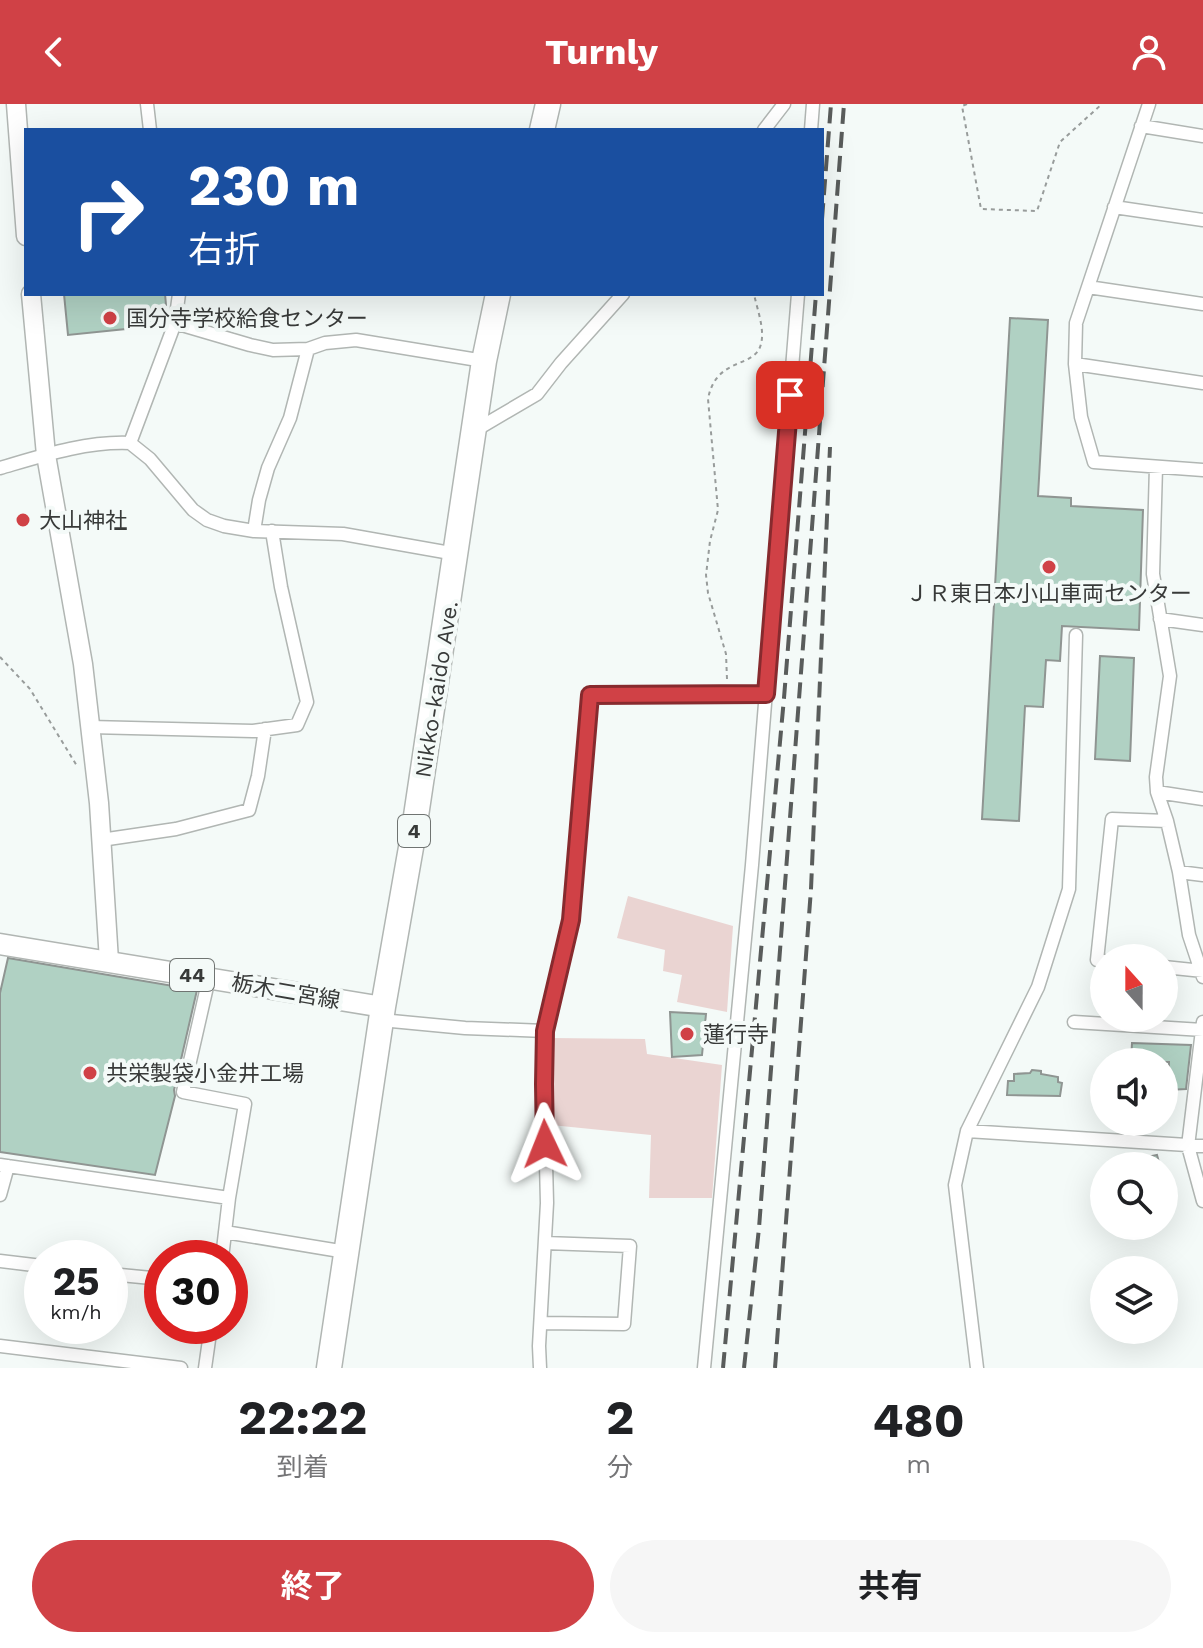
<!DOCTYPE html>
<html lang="ja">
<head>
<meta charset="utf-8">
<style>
	:root { --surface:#fff; --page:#f6f6f6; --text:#202124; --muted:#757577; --accent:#d04146 }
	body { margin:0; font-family:"Work Sans","Noto Sans JP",sans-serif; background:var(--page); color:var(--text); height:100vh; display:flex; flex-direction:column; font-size:30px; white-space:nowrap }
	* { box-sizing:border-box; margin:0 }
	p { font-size:26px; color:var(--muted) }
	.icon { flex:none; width:44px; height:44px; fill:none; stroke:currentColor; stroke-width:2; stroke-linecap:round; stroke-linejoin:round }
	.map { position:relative; height:1264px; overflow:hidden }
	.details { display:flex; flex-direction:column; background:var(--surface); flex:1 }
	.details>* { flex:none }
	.top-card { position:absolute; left:24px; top:24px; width:800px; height:168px; border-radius:0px; box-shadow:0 8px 32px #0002; background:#1a4fa0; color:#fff; overflow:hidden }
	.needle { width:52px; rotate:339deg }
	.tools { position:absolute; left:1090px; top:840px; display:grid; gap:16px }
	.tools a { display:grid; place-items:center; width:88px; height:88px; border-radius:50%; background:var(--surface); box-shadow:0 8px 32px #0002; font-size:40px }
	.speed { position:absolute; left:24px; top:1136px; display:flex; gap:16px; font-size:40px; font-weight:700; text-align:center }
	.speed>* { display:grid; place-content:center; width:104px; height:104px; border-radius:50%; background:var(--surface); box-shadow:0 8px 32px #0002; line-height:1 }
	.speed small { font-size:20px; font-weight:400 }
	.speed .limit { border:12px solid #d22; background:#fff; color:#111 }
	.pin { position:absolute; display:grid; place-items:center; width:68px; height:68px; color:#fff; margin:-34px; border-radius:16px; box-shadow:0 4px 12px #0006 }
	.me { position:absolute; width:88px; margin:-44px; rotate:358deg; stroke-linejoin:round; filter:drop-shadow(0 0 6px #0008) }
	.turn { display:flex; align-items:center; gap:28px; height:168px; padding:0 32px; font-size:36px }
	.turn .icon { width:104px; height:104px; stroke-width:2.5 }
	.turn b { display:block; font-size:56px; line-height:68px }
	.eta { display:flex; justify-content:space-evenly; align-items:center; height:136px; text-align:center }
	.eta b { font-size:48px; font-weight:700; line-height:56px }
	.button { display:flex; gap:16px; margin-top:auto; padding:16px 32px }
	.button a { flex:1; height:92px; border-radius:48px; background:var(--accent); color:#fff; font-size:32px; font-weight:700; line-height:92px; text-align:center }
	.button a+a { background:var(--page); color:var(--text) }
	header { display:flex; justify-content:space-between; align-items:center; height:104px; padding:0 32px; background:var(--accent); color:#fff; font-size:36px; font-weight:700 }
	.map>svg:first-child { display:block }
	.green { fill:#ead4d2 }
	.building { fill:#b0d1c3; stroke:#8f9592; stroke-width:2 }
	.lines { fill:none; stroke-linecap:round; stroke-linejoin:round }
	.street-casing { stroke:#b1b6b3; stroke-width:15 }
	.secondary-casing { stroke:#b1b6b3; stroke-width:21 }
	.primary-casing { stroke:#b1b6b3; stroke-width:23 }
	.highway-casing { stroke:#b1b6b3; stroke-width:27 }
	.path { stroke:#989c9b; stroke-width:2; stroke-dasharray:4 4; stroke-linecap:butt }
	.street { stroke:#fff; stroke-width:12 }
	.secondary { stroke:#fff; stroke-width:18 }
	.primary { stroke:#fff; stroke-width:20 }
	.highway { stroke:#fff; stroke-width:24 }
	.rail { stroke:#595c5b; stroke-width:4; stroke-dasharray:16 8; stroke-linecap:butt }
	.route-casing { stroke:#872a2e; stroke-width:20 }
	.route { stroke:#d04146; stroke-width:14 }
	.poi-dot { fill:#d04146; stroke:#f4faf8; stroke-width:3 }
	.labels { text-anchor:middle; stroke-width:8; stroke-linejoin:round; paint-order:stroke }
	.shield { fill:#f4faf8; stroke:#707472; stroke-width:2 }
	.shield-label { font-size:20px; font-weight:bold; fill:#383a39 }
	.poi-label { font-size:22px; fill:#383a39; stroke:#f4faf8; text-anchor:start }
	.street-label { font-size:22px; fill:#383a39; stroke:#f4faf8 }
</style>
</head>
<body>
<header><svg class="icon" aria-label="back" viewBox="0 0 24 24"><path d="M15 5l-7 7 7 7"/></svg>Turnly<svg class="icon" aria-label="person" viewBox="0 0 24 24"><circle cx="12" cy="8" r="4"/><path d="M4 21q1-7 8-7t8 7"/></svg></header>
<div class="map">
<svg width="1203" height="1264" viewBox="0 0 1203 1264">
	<rect width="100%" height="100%" fill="#f4faf8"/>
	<path class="green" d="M628,792L733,822L727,908L677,898L682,871L663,867L665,846L617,834Z
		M552,934L645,935L647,950L722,961L712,1094H649L651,1031L551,1021L550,980Z"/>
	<path class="building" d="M64,190H165L166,201L153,205L155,222L68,231Z
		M1010,214L1048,216L1038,392L1071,394V402L1143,406L1139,526L1062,522L1060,557L1046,556L1043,603L1025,602L1019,717L982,715Z
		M1100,552L1134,554L1130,657L1095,655Z
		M8,854L197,886L174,986L175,992L155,1071L0,1048V889Z
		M670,908L706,910L702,951L672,953Z
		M1132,939L1191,941L1186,985L1168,986L1169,958H1131Z
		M1032,966L1041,967V970L1058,973V978L1062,979L1060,992L1007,991L1008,977H1014V970L1030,969Z
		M1157,1051L1160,1062H1128V1057Z"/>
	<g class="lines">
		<defs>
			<path id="street" d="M147,0L150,26
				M1149,0L1076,219L1075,260L1081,313L1094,358L1203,366
				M1141,22L1203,32
				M764,26L784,0
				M811,26L813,0
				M1114,103L1203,116
				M1088,183L1203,200
				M175,219L179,190
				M1075,260L1203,279
				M474,327L537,290L561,259L623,190
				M130,339L175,219L250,241L273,246L308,245L325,239L356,236L484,257
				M1156,363L1153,470L1170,572L1156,673L1157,688L1167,717L1179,768L1189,831L1203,873
				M0,364C41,352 86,337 130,339L150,355L193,406L207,416L224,422L254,427L343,430L456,450
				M254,427L259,396L268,364L290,314L308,245
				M1160,515L1203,521
				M90,623L253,627L297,621L307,598L281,483L272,427
				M1157,688L1203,695
				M101,736L176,725L249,706L258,672L265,625
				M1179,768L1203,771
				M1104,857L1097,856L1112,715L1167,717
				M1164,863L1203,867
				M209,874L183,988L245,1000L229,1094
				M381,916L465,924L545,927
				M1074,918L1203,926
				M1203,918L1188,1042L1203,1097
				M967,1027L1203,1042
				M0,1061L229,1094L222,1154
				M0,1091L8,1062
				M225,1128L346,1148
				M0,1157L42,1162
				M110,1170L162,1175
				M541,1219L624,1220L630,1142L545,1139
				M0,1242L181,1264
				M205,1264L211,1222
				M540,1264L539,1242L547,1099L544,980L545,927L571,816L590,591L766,590
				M704,1264L752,761L798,190
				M977,1264L955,1081L967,1027L1038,883L1069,785L1076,531"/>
			<path id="secondary" d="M16,0L26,132
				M31,190L46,351L83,560L99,699L109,857"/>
			<path id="primary" d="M0,840L383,903"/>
			<path id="highway" d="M542,26L548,0
				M329,1264L383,903L413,732L484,257L498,190"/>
		</defs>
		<use href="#street" class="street-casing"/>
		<use href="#secondary" class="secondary-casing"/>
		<use href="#primary" class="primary-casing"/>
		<use href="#highway" class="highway-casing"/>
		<path class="path" d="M967,0L962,2L981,105L1037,107L1060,38L1102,0
			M0,553L30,585L77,662
			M727,575L726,550L708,489L706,471L710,437L718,406L708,295C716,252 755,265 761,240C765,225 757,205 754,190"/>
		<use href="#street" class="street"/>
		<use href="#secondary" class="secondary"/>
		<use href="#primary" class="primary"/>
		<use href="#highway" class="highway"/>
		<path class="rail" d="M822,115L831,0
			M723,1264L784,594L816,190
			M744,1264L759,1124L844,0
			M775,1264L811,785L830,343"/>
	</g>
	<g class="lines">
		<defs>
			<path id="route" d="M545,1040L544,980L545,927L571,816L590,591L766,590L790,291"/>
		</defs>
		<use href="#route" class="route-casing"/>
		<use href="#route" class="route"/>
	</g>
	<g class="poi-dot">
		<circle cx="110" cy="214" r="8"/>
		<circle cx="23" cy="416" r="8"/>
		<circle cx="1049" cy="463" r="8"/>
		<circle cx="687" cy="930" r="8"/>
		<circle cx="90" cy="969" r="8"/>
	</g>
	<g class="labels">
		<g class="shield">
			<rect x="398" y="711" width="32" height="32" rx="6"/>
			<rect x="170" y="855" width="44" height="32" rx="6"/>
		</g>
		<g class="shield-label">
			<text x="414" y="734">4</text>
			<text x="192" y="878">44</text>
		</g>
		<g class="poi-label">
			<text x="126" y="222">国分寺学校給食センター</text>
			<text x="39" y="424">大山神社</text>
			<text x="1049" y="497" text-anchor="middle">ＪＲ東日本小山車両センター</text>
			<text x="703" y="938">蓮行寺</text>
			<text x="106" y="977">共栄製袋小金井工場</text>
		</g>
		<g class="street-label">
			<text transform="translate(436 585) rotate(-81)" y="8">Nikko-kaido Ave.</text>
			<text transform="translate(286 887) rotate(10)" y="8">栃木二宮線</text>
		</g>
	</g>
</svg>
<div class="tools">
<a><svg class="needle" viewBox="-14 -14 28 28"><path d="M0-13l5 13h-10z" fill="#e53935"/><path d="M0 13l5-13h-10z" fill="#757577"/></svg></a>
<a><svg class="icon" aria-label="sound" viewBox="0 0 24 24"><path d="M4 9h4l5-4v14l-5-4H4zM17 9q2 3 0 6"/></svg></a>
<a><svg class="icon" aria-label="search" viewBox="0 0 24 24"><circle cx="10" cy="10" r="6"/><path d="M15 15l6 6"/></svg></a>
<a><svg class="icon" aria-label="layers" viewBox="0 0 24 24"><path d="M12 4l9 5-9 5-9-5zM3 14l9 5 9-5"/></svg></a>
</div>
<div class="speed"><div>25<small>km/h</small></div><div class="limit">30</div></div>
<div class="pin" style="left:790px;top:291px;background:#d93025"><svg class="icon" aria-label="arrive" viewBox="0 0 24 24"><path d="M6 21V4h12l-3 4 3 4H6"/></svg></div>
<svg class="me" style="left:545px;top:1040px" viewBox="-20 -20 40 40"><path d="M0-17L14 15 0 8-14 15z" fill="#d04146" stroke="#fff" stroke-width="4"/></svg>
<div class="top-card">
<div class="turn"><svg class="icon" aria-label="right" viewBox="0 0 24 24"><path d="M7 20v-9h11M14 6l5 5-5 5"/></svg><div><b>230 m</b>右折</div></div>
</div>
</div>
<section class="details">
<div class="eta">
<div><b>22:22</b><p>到着</p></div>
<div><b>2</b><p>分</p></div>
<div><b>480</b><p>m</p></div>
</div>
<div class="button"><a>終了</a><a>共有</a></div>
</section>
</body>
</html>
